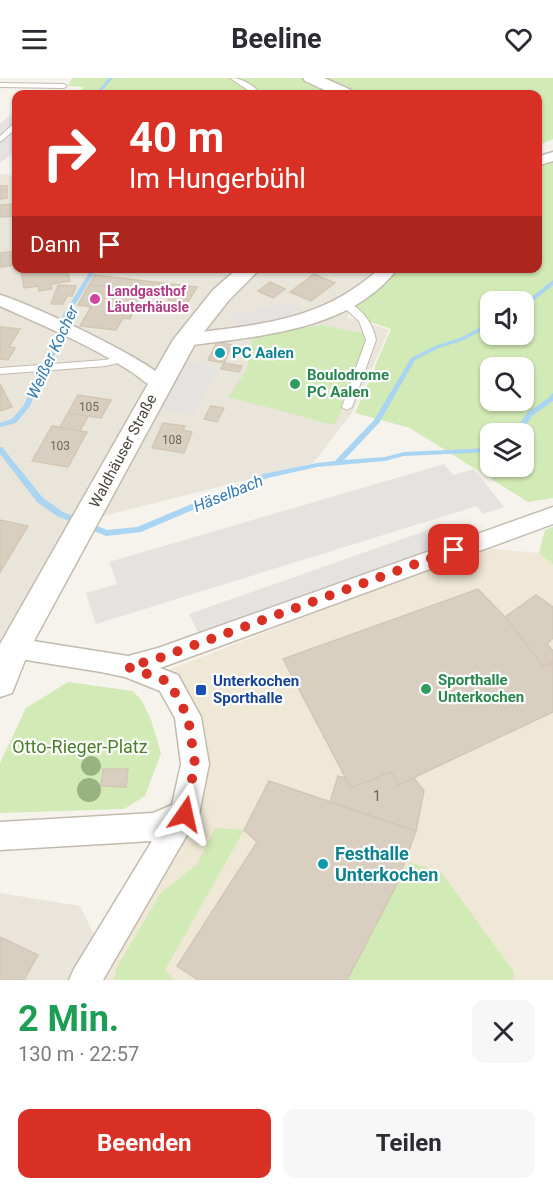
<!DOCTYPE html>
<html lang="de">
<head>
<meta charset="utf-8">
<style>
	:root { --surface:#fff; --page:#f7f7f7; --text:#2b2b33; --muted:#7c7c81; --accent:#d93025 }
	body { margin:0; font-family:Roboto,sans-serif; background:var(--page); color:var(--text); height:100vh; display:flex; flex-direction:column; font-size:22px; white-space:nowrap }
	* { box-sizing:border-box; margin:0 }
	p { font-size:20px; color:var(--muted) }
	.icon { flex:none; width:33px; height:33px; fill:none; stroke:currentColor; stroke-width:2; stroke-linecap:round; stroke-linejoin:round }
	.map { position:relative; height:902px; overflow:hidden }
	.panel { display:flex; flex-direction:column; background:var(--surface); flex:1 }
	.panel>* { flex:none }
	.banner { position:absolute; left:12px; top:12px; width:530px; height:183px; border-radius:12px; box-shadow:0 2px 4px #0004; background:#d93025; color:#fff; overflow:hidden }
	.tools { position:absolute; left:480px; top:213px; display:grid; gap:12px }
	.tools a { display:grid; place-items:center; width:54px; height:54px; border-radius:12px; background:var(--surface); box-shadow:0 2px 4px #0004; font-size:30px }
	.pin { position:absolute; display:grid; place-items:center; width:51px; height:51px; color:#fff; margin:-26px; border-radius:12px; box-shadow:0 3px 9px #0006 }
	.me { position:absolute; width:66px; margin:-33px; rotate:11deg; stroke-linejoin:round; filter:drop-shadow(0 0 4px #0008) }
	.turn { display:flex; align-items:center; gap:21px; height:126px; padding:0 18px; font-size:27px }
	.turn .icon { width:78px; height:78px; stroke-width:2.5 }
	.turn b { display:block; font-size:42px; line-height:51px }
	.then { display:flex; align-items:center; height:57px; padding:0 18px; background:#0003; gap:12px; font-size:22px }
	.round { display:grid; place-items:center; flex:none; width:63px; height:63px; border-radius:12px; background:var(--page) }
	.headline { display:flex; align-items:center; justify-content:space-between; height:102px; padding:0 18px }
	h1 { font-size:36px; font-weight:700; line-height:45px; color:#1e9e55 }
	.action { display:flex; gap:12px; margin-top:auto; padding:12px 18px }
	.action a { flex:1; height:69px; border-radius:12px; background:var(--accent); color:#fff; font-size:24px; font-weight:700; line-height:69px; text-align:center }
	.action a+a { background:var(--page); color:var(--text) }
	header { display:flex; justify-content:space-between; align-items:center; height:78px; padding:0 18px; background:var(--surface); font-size:27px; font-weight:700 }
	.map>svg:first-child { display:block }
	.residential { fill:#eae5da }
	.education { fill:#efe8d6 }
	.green { fill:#d2eab5; fill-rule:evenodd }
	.parking { fill:#e5e3e0 }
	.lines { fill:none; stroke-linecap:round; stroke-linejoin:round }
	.stream { fill:#a9d4f2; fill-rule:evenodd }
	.building { fill:#d8cfc1; stroke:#d3c7b4; stroke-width:1.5 }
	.service-casing { stroke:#c2bbae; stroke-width:2 }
	.minor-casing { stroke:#c2bbae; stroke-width:3 }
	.tertiary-casing { stroke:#c2bbae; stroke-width:3 }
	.service { fill:#fff; fill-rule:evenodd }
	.minor { fill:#fff; fill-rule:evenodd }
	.tertiary { fill:#fff; fill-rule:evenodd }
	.tree { fill:#97b381 }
	.route { stroke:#d93025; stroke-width:10; stroke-dasharray:0 18 }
	.hotel-dot { fill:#d1479c; stroke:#fff; stroke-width:2 }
	.culture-dot { fill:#0f9aa8; stroke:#fff; stroke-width:2 }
	.leisure-dot { fill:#2e9e5b; stroke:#fff; stroke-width:2 }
	.transit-dot { fill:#1a4fb4; stroke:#fff; stroke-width:2 }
	.labels { text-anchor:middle; stroke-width:4.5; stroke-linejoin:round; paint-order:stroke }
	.number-label { font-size:12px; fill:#6e675b }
	.far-hotel-label { font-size:14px; font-weight:bold; fill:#b23c85; stroke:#fff; text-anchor:start }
	.culture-label { font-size:15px; font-weight:bold; fill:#0d838f; stroke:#fff; text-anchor:start }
	.leisure-label { font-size:15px; font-weight:bold; fill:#27864d; stroke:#fff; text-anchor:start }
	.street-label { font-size:15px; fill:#4b4439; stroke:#fff }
	.transit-label { font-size:15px; font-weight:bold; fill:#164399; stroke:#fff; text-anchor:start }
	.near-number-label { font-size:15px; fill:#6e675b }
	.water-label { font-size:16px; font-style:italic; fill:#2e7ab2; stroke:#fff }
	.near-park-label { font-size:18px; fill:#4a7f2a; stroke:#fff }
	.near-culture-label { font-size:18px; font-weight:bold; fill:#0d838f; stroke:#fff; text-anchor:start }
</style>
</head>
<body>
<header><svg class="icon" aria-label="menu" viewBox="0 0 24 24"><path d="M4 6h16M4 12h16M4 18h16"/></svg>Beeline<svg class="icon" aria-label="heart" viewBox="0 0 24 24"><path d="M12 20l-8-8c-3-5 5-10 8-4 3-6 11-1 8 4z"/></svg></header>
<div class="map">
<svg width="553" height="902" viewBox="0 0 553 902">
	<rect width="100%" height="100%" fill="#f6f3ec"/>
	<path class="residential" d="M0,96L16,98V190L219,193L246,205L262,191H386L351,220L348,239L389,252L352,335L313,385L95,440L0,601Z
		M0,815L80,828L116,902H0Z"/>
	<path class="education" d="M485,470L539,475L553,487V902H109L98,890L200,684L165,593Z"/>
	<path class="green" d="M72,0H553V61L537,68V16H77L84,9L68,8Z
		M553,79V420L528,424L410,350L355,335L391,251L352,238L355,224L394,191L537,190V85ZM490,224H524V256H490ZM490,290H524V322H490ZM490,356H524V388H490Z
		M322,247L366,256L367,262L342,332L334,347L228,319L247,292L253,258Z
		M553,449V487L539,475L545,452Z
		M68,604L133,613L142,623L151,642L161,675L145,718L124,731L0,735V685L26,630Z
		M215,750L244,752L165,892L174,902H114L116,891L160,816L197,786Z
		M409,784L441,794L514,894L513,902H347Z"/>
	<path class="parking" d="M16,32V73L0,85V46Z
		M294,225L312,240L237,254L231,236Z
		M181,282L219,290L193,337L153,329Z
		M444,386L453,397L474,391L504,429L483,436L477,428L96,546L86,515L117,506L109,484Z
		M442,447L455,464L199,557L189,536Z"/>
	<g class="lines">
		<path class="stream" d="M109,0H113L99,16H95Z
			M92,190H97L69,237L61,266L41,301L30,328L16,345L0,349V345L12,341L24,327L35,301L55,266L63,237Z
			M553,202V207L526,229L524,230V225Z
			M490,244V248L464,262L439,270L415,282L379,345L344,382L385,379L404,374L490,370V374L404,378L385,383L317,389L268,400L141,454L106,458L57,438L37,424L0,376V369H2L43,420L63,434L107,452L137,449L263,396L317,385L335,383L374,342L411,280L435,268L460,260Z
			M553,315V323L532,338L519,356H512L528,334L550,319L551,316Z"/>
	</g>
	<path class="building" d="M0,108H7V120L0,121Z
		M16,126L15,138L0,139V127Z
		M16,173V187L0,189V175Z
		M41,190H67L70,203L51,206L52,211L39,213L38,208L24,210L21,193Z
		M314,196L335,205L311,223L290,214Z
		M95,197L197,209L188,224L168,222L170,218H164L166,215L89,207Z
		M270,204L285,211L273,220L258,213Z
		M58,207L76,208L72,218H67L63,226H51Z
		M89,207L143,212L130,241L123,240L116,252L80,248L91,229L78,227Z
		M0,249L20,251L9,269L15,270L8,282L0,281Z
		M217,264L232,267L224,285L208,282Z
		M224,285L242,288L239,294L221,291Z
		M0,306L12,329L0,333Z
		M78,317L111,322L101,340L68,335Z
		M211,328L224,330L217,344L204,341Z
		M68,335L88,338L80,353L60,349Z
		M163,345L185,348L183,352L192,354L184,375L152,370Z
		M52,348L87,354L68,389L32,383Z
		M0,442L28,448L0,494Z
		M478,511L505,539L543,588L553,585V634L398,707L391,694L351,710L283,581Z
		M536,517L553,529V560L547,566L553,573V585L543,588L505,539Z
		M103,691H128L126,709L101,708Z
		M391,694L398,707L414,700L424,713L416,753L330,724L338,698L345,700L351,710Z
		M269,703L416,753L396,808L347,902H198L177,888L257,764L244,752Z
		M0,859L38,877L24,902H0Z"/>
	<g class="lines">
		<defs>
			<path id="service" d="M230,0C242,0 253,7 261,16H254Z
				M0,5L64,6L67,8L64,10L0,9Z
				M13,46H16V51L0,64V58Z
				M345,223C361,229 373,245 376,262L352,329L347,332L342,329L366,262L359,243L340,226Z
				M122,278L126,279V283L105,288L0,296V290L105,282Z"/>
			<path id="minor" d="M553,74V83L537,88V79Z
				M380,190H398C350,254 256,258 185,268L178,266L176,262L178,258L185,256C258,247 323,243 380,190Z
				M0,217C27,224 155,284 169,305L166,309C151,313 142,300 130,293C92,268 42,247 0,228Z
				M553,429V446L160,590L178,597L201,639L209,686L199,736L103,902H69L74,891L152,763L0,772V744L153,735L172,727L181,686L175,640L160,613L125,599L101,594L14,580L5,577L1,570L5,563L14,560L128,578L158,570Z"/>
			<path id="tertiary" d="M303,0H324L351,12L353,16H333L305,3Z
				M238,190H261L229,222L196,264L29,572L12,615L0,619V566L3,561L173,262L213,212Z"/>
		</defs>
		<use href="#service" class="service-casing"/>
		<use href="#minor" class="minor-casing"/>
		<use href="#tertiary" class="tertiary-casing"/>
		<use href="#service" class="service"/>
		<use href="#minor" class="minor"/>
		<use href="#tertiary" class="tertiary"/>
	</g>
	<g class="tree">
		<circle cx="91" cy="688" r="10"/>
		<circle cx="89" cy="712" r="12"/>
	</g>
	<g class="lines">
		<path class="route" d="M185,736L195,686L188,639L169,604L128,589L159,580L454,472"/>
	</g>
	<circle class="hotel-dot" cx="95" cy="221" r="6"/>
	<g class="culture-dot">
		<circle cx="220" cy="275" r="6"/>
		<circle cx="323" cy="786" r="6"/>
	</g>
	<g class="leisure-dot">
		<circle cx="295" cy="306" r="6"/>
		<circle cx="426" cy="611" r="6"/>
	</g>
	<rect class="transit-dot" x="195" y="606" width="12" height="12" rx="3"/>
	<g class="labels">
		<g class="number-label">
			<text x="89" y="333">105</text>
			<text x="172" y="366">108</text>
			<text x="60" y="372">103</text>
		</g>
		<g class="far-hotel-label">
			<text x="107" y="218">Landgasthof<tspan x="107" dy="16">Läuterhäusle</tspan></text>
		</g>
		<g class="culture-label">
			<text x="232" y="280">PC Aalen</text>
		</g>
		<g class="leisure-label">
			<text x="307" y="302">Boulodrome<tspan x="307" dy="17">PC Aalen</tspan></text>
			<text x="438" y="607">Sporthalle<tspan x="438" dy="17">Unterkochen</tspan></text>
		</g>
		<g class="street-label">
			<text transform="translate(123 373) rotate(-62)" y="5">Waldhäuser Straße</text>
		</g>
		<g class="transit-label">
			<text x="213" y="608">Unterkochen<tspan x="213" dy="17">Sporthalle</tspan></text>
		</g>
		<g class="near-number-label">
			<text x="377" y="723">1</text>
		</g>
		<g class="water-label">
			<text transform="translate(52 274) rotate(-65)" y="6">Weißer Kocher</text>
			<text transform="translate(228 415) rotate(-22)" y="6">Häselbach</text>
		</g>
		<g class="near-park-label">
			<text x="80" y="675">Otto-Rieger-Platz</text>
		</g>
		<g class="near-culture-label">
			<text x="335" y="782">Festhalle<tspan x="335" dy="21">Unterkochen</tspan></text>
		</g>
	</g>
</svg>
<div class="tools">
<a><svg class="icon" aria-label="sound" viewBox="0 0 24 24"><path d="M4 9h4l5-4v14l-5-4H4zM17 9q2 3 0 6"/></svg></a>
<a><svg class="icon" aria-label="search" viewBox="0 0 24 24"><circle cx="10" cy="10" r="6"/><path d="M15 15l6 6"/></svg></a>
<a><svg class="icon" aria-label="layers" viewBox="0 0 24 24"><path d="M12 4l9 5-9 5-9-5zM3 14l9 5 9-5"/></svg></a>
</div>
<div class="pin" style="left:454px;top:472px;background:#d93025"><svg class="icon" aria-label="arrive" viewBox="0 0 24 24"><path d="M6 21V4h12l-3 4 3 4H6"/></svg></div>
<svg class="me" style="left:185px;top:736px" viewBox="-20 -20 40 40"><path d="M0-17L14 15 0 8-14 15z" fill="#d93025" stroke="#fff" stroke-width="4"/></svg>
<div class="banner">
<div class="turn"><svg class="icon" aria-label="right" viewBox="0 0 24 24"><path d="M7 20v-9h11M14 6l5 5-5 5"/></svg><div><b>40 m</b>Im Hungerbühl</div></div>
<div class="then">Dann<svg class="icon" aria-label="arrive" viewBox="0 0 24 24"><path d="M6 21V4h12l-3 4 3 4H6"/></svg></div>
</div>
</div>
<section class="panel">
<div class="headline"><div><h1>2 Min.</h1><p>130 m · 22:57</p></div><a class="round"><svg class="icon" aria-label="close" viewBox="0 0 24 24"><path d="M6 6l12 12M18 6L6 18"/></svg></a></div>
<div class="action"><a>Beenden</a><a>Teilen</a></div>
</section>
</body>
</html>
